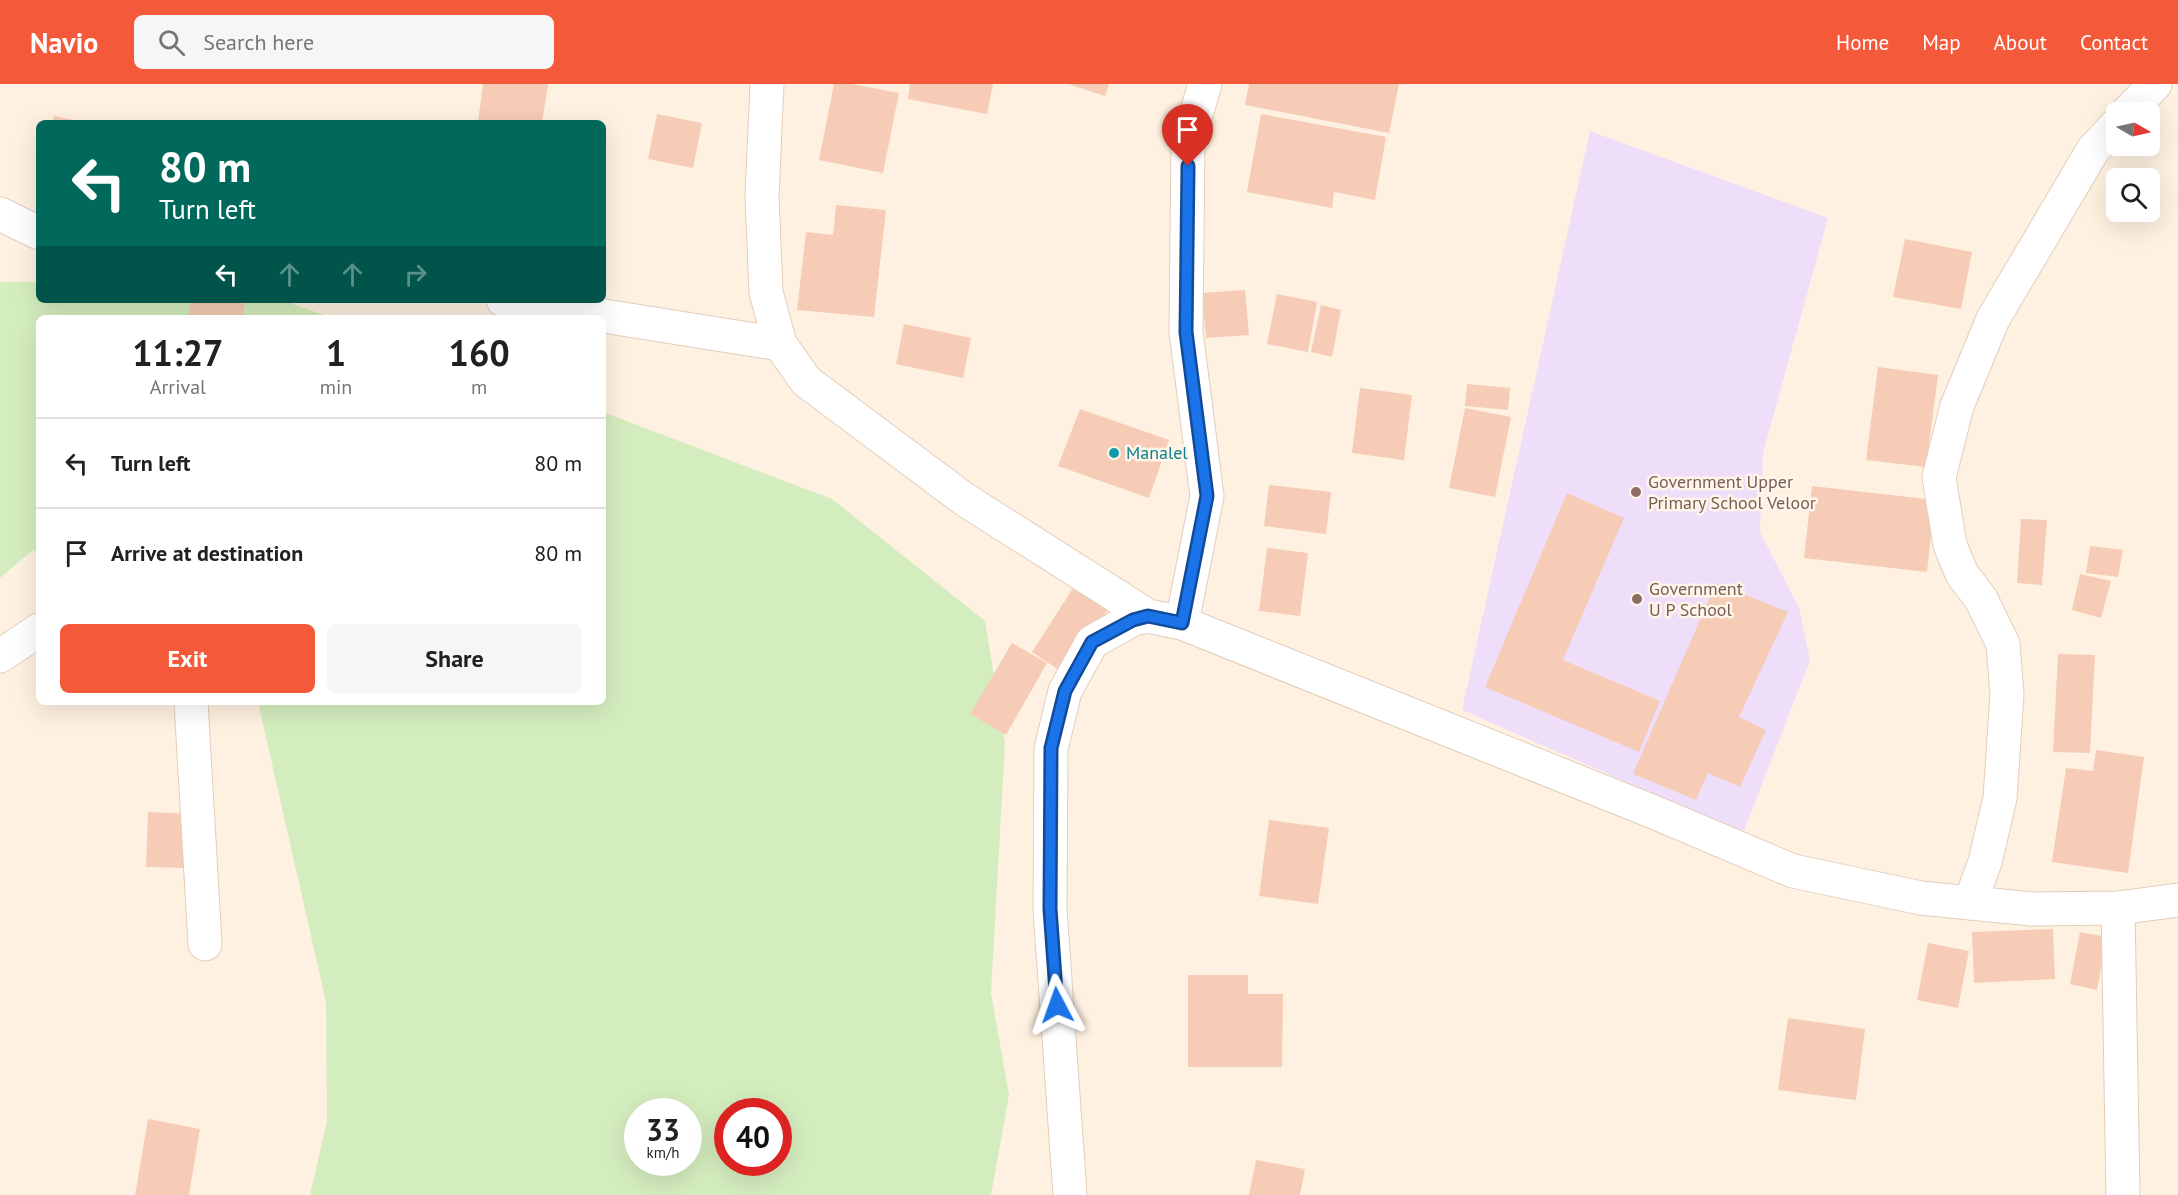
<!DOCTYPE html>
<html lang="en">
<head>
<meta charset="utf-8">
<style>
	:root { --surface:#fff; --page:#f6f6f6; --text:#202124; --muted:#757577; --line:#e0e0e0; --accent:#f45a3a }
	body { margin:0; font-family:"PT Sans",sans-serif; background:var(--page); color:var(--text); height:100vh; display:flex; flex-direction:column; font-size:22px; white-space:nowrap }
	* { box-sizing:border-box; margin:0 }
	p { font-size:20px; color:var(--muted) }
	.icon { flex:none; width:33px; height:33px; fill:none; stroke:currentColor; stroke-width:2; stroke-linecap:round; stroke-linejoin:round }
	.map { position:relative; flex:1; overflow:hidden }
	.sheet { position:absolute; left:36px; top:231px; width:570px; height:390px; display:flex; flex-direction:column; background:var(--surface); border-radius:9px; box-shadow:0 6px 24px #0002 }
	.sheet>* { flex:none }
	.hud { position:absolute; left:36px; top:36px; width:570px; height:183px; border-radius:9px; box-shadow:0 6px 24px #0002; background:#00695c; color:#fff; overflow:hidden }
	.needle { width:39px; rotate:99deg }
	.buttons { position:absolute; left:2106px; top:18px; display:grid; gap:12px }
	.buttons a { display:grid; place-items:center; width:54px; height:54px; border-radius:9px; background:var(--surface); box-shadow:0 6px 24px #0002; font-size:30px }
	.speed { position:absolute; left:624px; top:1014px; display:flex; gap:12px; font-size:30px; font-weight:700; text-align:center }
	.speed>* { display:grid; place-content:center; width:78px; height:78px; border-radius:50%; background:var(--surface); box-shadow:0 6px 24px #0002; line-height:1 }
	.speed small { font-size:15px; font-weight:400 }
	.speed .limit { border:9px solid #d22; background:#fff; color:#111 }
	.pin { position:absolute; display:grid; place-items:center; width:51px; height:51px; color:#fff; margin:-62px -26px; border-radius:50% 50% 50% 0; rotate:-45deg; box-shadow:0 0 6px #0007 }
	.pin .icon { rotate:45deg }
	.me { position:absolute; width:66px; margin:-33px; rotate:356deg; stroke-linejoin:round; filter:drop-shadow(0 0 4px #0008) }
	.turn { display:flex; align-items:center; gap:21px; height:126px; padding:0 24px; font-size:27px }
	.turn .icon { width:78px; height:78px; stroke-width:2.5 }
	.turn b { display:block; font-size:42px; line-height:51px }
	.lanes { display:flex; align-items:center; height:57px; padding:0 24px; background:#0003; justify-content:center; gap:30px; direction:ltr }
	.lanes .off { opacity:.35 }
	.eta { display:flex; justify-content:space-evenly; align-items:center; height:102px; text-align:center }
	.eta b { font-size:36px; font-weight:800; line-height:42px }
	.button { display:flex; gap:12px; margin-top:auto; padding:12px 24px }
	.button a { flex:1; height:69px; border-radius:9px; background:var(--accent); color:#fff; font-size:24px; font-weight:800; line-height:69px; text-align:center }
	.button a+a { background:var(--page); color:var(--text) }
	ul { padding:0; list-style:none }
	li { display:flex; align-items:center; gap:18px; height:90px; padding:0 24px; border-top:2px solid var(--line) }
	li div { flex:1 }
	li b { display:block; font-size:22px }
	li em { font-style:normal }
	header { display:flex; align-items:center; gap:36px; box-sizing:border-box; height:84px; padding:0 30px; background:var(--accent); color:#fff }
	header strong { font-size:28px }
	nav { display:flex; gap:33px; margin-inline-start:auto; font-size:21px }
	.search { width:420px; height:54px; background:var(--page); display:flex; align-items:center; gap:15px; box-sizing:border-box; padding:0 21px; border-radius:9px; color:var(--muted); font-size:22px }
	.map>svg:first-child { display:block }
	.education { fill:#efdefa }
	.green { fill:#d4edbe; fill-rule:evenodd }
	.building { fill:#f6ccb6 }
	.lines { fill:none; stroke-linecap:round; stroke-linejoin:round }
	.minor-casing { stroke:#e3cdbc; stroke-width:35 }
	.tertiary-casing { stroke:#e3cdbc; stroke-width:35 }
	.minor { stroke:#fff; stroke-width:33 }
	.tertiary { stroke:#fff; stroke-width:33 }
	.route-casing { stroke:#114b97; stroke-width:15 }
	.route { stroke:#1a73e8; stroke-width:10 }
	.culture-dot { fill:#0f9aa8; stroke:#fff5e9; stroke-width:2 }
	.education-dot { fill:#8d6e63; stroke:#fff5e9; stroke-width:2 }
	.labels { text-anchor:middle; stroke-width:5; stroke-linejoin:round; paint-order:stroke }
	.culture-label { font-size:18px; fill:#0d838f; stroke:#fff5e9; text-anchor:start }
	.education-label { font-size:18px; fill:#785e54; stroke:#fff5e9; text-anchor:start }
</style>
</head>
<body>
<header>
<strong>Navio</strong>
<div class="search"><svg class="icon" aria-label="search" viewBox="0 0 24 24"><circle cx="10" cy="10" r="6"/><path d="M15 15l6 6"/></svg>Search here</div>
<nav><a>Home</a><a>Map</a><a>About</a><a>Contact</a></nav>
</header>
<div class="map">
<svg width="2178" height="1111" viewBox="0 0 2178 1111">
	<rect width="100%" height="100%" fill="#fef1e1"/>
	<path class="education" d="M1590,47L1828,134L1763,369L1760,448L1799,524L1810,576L1743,749L1462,626Z"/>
	<path class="green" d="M0,198H39V216H281L333,234H39V470L33,466L0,494Z
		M603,328L832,415L985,537L1005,659L991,909L1009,1011L991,1111H310L327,1037L326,918L258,618H603ZM638,1028H688V1078H638ZM728,1028H778V1078H728Z"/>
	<path class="building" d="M483,0H548L542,39L478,38Z
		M834,0H852L899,9L883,89L819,76Z
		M910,0H993L987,30L908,15Z
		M1068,0H1109L1105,12Z
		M1249,0H1399L1389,49L1245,21Z
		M657,30L702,39L693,84L648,75Z
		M1261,30L1386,53L1375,116L1334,108L1332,124L1247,108Z
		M54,32L84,38V39H52Z
		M836,121L886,126L874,233L797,226L806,148L833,151Z
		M1905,155L1972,168L1961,225L1893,213Z
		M1245,206L1249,251L1206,254L1202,209Z
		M1277,210L1317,218L1308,268L1267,260Z
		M191,216H245L243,234H189Z
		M1321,221L1341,226L1332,273L1311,268Z
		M904,240L971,254L963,294L896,280Z
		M1878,283L1938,291L1926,383L1866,376Z
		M1467,300L1510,304L1508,326L1465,322Z
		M1360,304L1412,311L1404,376L1352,369Z
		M1465,324L1511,333L1495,413L1449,404Z
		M1080,325L1169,356L1149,414L1058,382Z
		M1269,401L1331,408L1326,450L1264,442Z
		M1812,402L1935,416L1927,488L1804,474Z
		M1567,409L1624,434L1563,576L1660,617L1639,668L1485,603Z
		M2021,435L2047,436L2042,501L2017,499Z
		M2090,462L2123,466L2118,493L2086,489Z
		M1267,464L1308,469L1300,532L1259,527Z
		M2080,490L2111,497L2101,534L2072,526Z
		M1077,498L1111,521L1065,590L1032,568Z
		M1716,499L1788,528L1739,633L1766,646L1740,703L1708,689L1696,716L1633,690Z
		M1012,559L1047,579L1006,651L970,630Z
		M2058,570L2095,571L2090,669L2053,668Z
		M2096,666L2144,673L2128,789L2052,778L2066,684L2093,687Z
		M148,728L193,730L190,784L146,783Z
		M1269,736L1329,744L1318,820L1259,812Z
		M2053,845L2055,895L1974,899L1972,848Z
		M2080,848L2107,853L2097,906L2070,900Z
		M1928,859L1969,867L1958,924L1917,916Z
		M1188,891H1248V910H1283L1282,983H1188Z
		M1788,934L1865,945L1856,1016L1778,1006Z
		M148,1035L200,1045L189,1111H135Z
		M1256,1076L1305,1085L1300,1111H1249Z"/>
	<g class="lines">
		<defs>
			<path id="minor" d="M2128,28L2155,0
				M0,130L39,149
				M503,216L780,260
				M1182,539L1207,412L1186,248L1188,58L1205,0
				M0,572L39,546
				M191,618L205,860
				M1970,819L1985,778L2000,714L2007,610L2003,560L1981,515L1962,490L1950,461L1939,393L1957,322L1993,235L2093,66L2116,41
				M2118,824L2123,1111"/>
			<path id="tertiary" d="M767,0L762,112L766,208L780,260L806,297L964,415L1148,532L1182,539L1656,729L1793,787L1921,814L2032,825L2118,824L2178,816
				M1070,1111L1050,825L1051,665L1065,607L1092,558L1133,535L1148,532"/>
		</defs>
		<use href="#minor" class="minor-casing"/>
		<use href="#tertiary" class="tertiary-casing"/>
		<use href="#minor" class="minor"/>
		<use href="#tertiary" class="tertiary"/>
	</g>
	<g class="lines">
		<defs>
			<path id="route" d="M1057,921L1050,825L1051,664L1065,607L1092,558L1133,536L1148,532L1182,539L1207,412L1186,248L1188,82"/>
		</defs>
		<use href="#route" class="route-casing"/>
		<use href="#route" class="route"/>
	</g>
	<circle class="culture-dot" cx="1114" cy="369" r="6"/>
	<g class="education-dot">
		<circle cx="1636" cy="408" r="6"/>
		<circle cx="1637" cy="515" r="6"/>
	</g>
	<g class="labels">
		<g class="culture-label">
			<text x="1126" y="375">Manalel</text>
		</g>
		<g class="education-label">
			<text x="1648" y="404">Government Upper<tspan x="1648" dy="21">Primary School Veloor</tspan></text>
			<text x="1649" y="511">Government<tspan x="1649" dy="21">U P School</tspan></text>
		</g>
	</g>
</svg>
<div class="buttons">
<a><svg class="needle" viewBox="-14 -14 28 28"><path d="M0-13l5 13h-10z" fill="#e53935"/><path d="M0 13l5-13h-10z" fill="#757577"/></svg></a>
<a><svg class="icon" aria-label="search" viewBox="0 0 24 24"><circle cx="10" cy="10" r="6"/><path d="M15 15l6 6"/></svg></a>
</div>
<div class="speed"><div>33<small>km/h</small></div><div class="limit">40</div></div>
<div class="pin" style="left:1188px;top:82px;background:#d93025"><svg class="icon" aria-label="arrive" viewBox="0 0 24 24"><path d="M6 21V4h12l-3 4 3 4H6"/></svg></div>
<svg class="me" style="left:1057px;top:921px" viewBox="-20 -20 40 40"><path d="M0-17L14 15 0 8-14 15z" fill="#1a73e8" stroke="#fff" stroke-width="4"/></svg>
<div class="hud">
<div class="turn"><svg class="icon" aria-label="left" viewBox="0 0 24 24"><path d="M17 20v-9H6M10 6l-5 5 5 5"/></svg><div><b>80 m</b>Turn left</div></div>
<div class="lanes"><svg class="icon" aria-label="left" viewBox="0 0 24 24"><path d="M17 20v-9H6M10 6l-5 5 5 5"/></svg><svg class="icon off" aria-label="ahead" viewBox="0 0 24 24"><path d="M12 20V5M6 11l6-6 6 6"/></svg><svg class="icon off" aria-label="ahead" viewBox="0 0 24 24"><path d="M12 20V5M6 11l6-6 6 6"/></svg><svg class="icon off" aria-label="right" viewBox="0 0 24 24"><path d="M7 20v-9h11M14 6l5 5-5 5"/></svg></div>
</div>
<section class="sheet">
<div class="eta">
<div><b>11:27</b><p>Arrival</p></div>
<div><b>1</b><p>min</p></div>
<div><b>160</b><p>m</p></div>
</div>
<ul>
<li><svg class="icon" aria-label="left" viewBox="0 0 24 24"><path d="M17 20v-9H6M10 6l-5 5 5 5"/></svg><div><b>Turn left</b></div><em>80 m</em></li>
<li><svg class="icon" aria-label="arrive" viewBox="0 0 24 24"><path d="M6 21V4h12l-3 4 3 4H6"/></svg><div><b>Arrive at destination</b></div><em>80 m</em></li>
</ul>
<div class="button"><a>Exit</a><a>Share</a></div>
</section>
</div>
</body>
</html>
